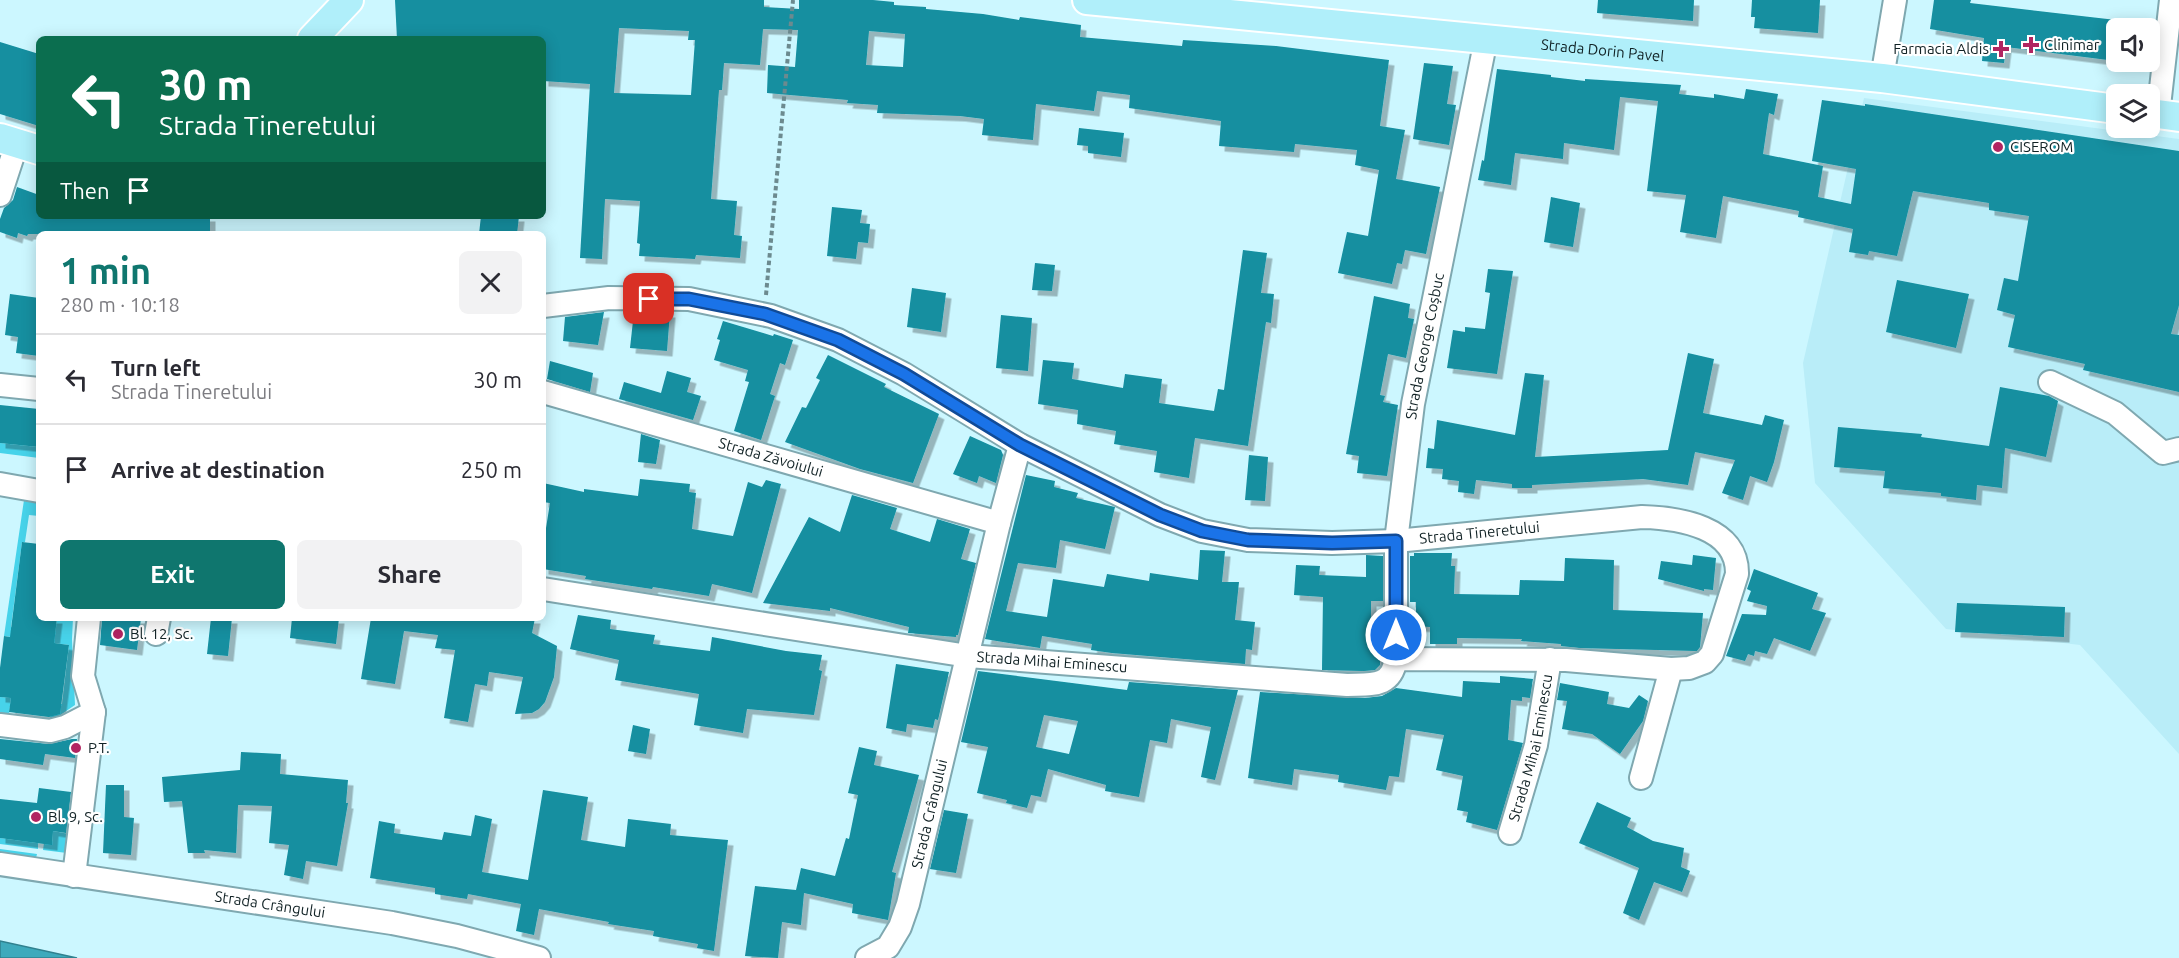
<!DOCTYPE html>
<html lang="en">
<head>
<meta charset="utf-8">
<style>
	:root { --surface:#fff; --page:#f2f2f3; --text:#2b2b33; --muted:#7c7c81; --line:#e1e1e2; --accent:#0f766e }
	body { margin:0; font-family:Ubuntu,sans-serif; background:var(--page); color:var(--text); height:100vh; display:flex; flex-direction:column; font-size:22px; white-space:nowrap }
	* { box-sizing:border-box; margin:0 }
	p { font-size:20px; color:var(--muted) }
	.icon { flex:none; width:33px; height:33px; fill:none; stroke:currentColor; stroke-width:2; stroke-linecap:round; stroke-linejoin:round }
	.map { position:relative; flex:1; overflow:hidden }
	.side { position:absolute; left:36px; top:231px; width:510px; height:390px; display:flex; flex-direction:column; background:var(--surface); border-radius:9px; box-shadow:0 3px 15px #0003 }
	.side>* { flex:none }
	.hud { position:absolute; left:36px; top:36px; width:510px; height:183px; border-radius:9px; box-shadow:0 3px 15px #0003; background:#0b6e4f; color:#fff; overflow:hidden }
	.tools { position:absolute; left:2106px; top:18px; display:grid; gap:12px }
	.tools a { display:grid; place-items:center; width:54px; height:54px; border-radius:9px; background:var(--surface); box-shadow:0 3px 15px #0003; font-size:30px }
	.pin { position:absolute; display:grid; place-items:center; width:51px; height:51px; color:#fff; margin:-26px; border-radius:12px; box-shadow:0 3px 9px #0006 }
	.me { position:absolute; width:66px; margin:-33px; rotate:0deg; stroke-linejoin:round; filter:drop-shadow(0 0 4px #0008) }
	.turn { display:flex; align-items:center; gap:21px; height:126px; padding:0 24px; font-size:27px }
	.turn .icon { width:78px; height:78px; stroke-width:2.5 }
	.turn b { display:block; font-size:42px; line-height:51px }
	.then { display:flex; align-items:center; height:57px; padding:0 24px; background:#0003; gap:12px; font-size:22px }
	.round { display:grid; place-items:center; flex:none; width:63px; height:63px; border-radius:9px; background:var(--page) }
	.headline { display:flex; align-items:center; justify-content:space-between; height:102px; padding:0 24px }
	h1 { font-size:36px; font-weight:700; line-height:45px; color:var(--accent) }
	.cta { display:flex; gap:12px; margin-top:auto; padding:12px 24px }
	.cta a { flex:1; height:69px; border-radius:9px; background:var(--accent); color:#fff; font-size:24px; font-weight:700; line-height:69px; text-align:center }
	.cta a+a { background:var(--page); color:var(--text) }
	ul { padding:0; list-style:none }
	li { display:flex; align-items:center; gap:18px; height:90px; padding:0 24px; border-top:2px solid var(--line) }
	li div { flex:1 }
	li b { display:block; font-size:22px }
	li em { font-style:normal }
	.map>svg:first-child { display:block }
	.built { fill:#b9edf8 }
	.green { fill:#47d3ea }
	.water { fill:#3eaabc; stroke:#30818f; stroke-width:1.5 }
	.building { fill:#138fa0; fill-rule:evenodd; filter:url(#shadow) }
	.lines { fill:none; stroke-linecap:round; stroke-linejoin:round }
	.minor-casing { stroke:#7fa8b0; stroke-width:26 }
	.major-casing { stroke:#fff; stroke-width:32 }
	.path { stroke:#6c8a8f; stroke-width:4; stroke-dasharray:4.5 3; stroke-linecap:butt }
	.minor { stroke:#fff; stroke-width:22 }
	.major { stroke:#b0effa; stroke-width:28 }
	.route-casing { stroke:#114b97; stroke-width:15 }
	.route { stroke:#1a73e8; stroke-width:10 }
	.poi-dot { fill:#b12561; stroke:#fff; stroke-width:2 }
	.labels { text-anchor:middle; stroke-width:4.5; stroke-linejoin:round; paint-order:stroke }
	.poi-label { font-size:15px; fill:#112225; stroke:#fff; text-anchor:start }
	.street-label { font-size:15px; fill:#112225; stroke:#fff }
</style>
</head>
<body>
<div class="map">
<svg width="2179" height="958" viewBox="0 0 2179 958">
	<defs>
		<filter id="shadow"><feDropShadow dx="5.5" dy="5.5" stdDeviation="0" flood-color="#0004"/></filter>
	</defs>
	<rect width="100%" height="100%" fill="#ccf7ff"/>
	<path class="built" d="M1864,98L2179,139V754L2080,645L1946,629L1815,483L1803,363Z"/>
	<path class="green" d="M0,443L39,447V458L0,453Z
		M24,500L39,502V516L29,515L25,542H22L11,627L55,632L57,618H73L72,639L75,705L50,722L0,716V697L11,698L9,714L50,720L52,704H62L69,645L4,636Z
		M53,831L69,834L67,853L43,850L44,843L52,844Z
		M0,838L38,843V849L0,844Z
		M0,849L37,854L36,858L0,853Z"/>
	<path class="water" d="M0,941L77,958H0Z"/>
	<path class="building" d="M395,0H764V7L799,9V0H873L894,2V5L926,7V9L983,14L1019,20L1020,17L1081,25L1080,37L1182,46L1183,40L1276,46L1389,60L1380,126L1405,130L1396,179L1440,187L1426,254L1405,250L1402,264L1397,263L1392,284L1338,273L1347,232L1368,236L1379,170L1355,165L1357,150L1295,144L1294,152L1219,146L1221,121L1129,108L1130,95L1097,91L1094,111L1036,104L1033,140L982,135L984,119L960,116L877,113L878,105L847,103L848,100L767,93L768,65L795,67L798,30L763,29L760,65L724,63L722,90H719L711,199L737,201L734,235L742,236L740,258L696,255L695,259L639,256L640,244L637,243L640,201L605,199L602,259L580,258L590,84L543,81V39H397ZM619,28L689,31L688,40H695L691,95L614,93ZM869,31L905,34L903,67L866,65Z
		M1598,0H1694L1693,21L1597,13Z
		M1752,0H1820L1818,33L1754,28L1755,17H1751Z
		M1934,0H1971L1970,3L2116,20V61L2006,47L2004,63L1982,61L1984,38L1930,29Z
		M2150,24L2155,25L2150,65Z
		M0,42L39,54V126L0,114Z
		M1424,63L1453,66L1447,104L1456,105L1449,145L1413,139Z
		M1497,69L1551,75V77L1585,81V79L1681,85L1679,94L1714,98V94L1744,99L1746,89L1778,94L1774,115L1769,113L1763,154L1823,166L1818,197L1851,204L1856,169L1812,161L1822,100L1865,106V104L2179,151V305L2171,334L2179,335V392L2083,370L2085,364L2008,347L2015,315L1997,310L2004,278L2018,281L2029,216L1989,210V203L1913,191L1897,256L1869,251L1868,255L1849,252L1853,229L1798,217L1799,211L1723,196L1716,238L1680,232L1686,195L1647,191L1658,101L1620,97L1614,150L1564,143L1563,159L1515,153L1511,185L1478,180L1482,160L1484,161Z
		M1079,128L1124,133L1121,157L1088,153V146L1077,145Z
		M17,187L39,195V216H210V234H190V231L125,234H28L27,236L18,233L17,238L0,232V219L4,208L13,200Z
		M1551,197L1580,203L1573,247L1544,242Z
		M832,207L862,210L860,223L870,224L868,243L858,242L856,259L827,256Z
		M481,216H519L517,234H479Z
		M1243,250L1267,253L1261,293L1274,294L1271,323L1266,322L1248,446L1195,438L1189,478L1154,472L1157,451L1114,444L1116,431L1077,424L1078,410L1038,404L1043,360L1074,363L1072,379L1123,388L1125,374L1162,379L1159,403L1214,411L1218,389L1224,390Z
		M1035,263L1055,265L1052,291L1032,290Z
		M1488,269L1513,271L1497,374L1447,368L1453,330L1465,332V327L1485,329L1490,293L1485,292Z
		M1897,280L1969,294L1956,348L1886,332Z
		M912,288L946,293L941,332L907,327Z
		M10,294L39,298V356L16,353L18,337L5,335Z
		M1374,296L1410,304L1408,318L1414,319L1406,358L1388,354L1380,395L1385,396L1383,402L1398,405L1387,476L1357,473L1359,456L1346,454Z
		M604,312L598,345L563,341L565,317Z
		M634,312H670L667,351L630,348Z
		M1001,315L1032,318L1028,371L996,368Z
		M723,321L773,336L774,334L793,340L785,365L780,363L770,394L775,396L761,440L734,431L749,382L745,381L748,370L714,360L720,340L717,339Z
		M1688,353L1714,359L1703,413L1762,425L1765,415L1784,420L1774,462L1767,482L1750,476L1743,500L1722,493L1735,460L1695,452L1688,485L1643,479L1532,485V488H1512V484L1476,480L1474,494L1458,492L1459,481L1442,479L1443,469L1426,468L1428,448L1434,449L1437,420L1515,435L1525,373L1544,375L1535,457L1668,450Z
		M828,355L886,384L884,387L939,414L913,483L860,469L785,442L802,407L806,408L820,380L816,378Z
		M550,361L593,373L590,392L547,379Z
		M667,371L691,378L687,392L701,396L693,420L619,399L624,382L661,393Z
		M2000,387L2049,396L2058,401L2046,457L2005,448L2002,488L1977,485L1976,500L1941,496V493L1883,488L1885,471L1834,467L1838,427L1922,434L1921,437L1989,446Z
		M0,405L39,409V447L0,443Z
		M641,434L660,440L656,464L638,462Z
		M970,436L1001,450L1003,455L996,483L979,476L977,483L953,474Z
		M1249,455L1268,457L1265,501L1245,500Z
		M1026,475L1055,481L1054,487L1078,493L1076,498L1115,507L1105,549L1060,540L1056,568L1018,563L1006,611L1047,617L1053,579L1104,587L1107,574L1149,581L1150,573L1198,580L1200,550L1225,551L1222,582H1239L1235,620L1255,622L1252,650L1246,649L1245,664L1112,653L1091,650L1092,644L1042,636L1040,648L985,639Z
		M640,479L690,484L689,492L696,493L692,529L733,536L748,482L762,487L766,480L781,484L752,593L712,584L709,596L653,587L652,589L585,579L586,576L543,569V547L550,503L543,502V483L584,492V489L638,496Z
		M852,495L897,508L890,529L930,542L937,519L970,529L961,559L976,563L958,635H956V637L908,633L909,627L830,608V611L763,603L809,517L840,532Z
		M22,542L39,544V618H57L54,643L69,645L60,714L49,717L9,712L11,698L0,697V668L4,636L10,637Z
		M1414,553H1452L1451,566H1455L1454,594L1519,595L1520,580L1564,581L1565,558L1614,560L1613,610L1703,613L1700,647L1697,651L1580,648L1561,646V644L1521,641L1522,639L1457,638V644H1430V627L1416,626V602H1410V556H1414Z
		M1366,555L1383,556V601H1371V642H1380V665L1375,670L1364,671L1322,670L1323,597L1294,595L1296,565L1320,566L1319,575L1366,577Z
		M1693,555L1716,558L1713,590L1704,589V591L1658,579L1661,561L1692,565Z
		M1754,569L1818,593L1812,609L1826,613L1810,651L1774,638L1767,654L1755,651L1754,656L1748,654L1745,661L1726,656L1742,614L1766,615L1767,606L1747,601L1751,591L1747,589Z
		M1957,603L2065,607L2064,637L1955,632Z
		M578,615L611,620L610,629L655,635L653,644L710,651L712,637L786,651L822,655L819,670L822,671L814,715L747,709L743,733L694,725L699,694L615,680L619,660L570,649Z
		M102,618H141L137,650L100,645Z
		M211,618H232L228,656L207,654Z
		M292,618H339L336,644L290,638Z
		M371,618H535L532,633L557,646L554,677L545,702L539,709L532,713L515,714L523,677L489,672L487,686L475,684L468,722L444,718L455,650L435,648L438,635L404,631L395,684L361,679Z
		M896,664L949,672L938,720L935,719L933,728L907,724L906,732L886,728Z
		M978,671L1127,690L1129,682L1238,690L1215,780L1201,777L1211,727L1171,719L1167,743L1150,740L1139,797L1105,791L1106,785L1048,769L1041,797L1031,795L1027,808L1006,803L1007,800L977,793L988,747L961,742ZM1044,715L1078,721L1069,754L1036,747Z
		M1500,676L1533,679L1530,698L1522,697V701L1511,700L1508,740L1523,743L1497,830L1466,822L1468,812L1457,810L1463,776L1436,770L1444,735L1406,729L1399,777L1389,776L1386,790L1338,782L1339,775L1294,769L1292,785L1248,778L1260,692L1365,698L1382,696L1396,688L1462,697L1463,681L1500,683Z
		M1560,683L1609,692L1607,704L1629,708L1639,695L1648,701L1643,721L1620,754L1592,734L1562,729L1567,701L1557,700Z
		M633,725L650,729L646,754L628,751Z
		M0,739L49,744L72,739H77L75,758L45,754L43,765L0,759Z
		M859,747L877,751L874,765L919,775L892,872L896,873L888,920L852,913L853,904L804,893L801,925L782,922L778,958L745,956L755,886L796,890L801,868L835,876L846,838L849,839L858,795L848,793Z
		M241,752L281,754L280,774L348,780L346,803H348L337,866L306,861L303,879L284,875L289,845L269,843L272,806L238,805L236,853L204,850L205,853H188L182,801L164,802L162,777L240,770Z
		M106,785H124V817L134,818L131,855L103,853Z
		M39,788L71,792L66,833L53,831L52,845L0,838V799L37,803Z
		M543,790L588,797L581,840L625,847L628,819L671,824L670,835L728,840L714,951L697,948L698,944L653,936L654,931L608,924L609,922L539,909L534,935L516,931L521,904L468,894L467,899L435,894V888L370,878L379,821L395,824L394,833L442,840L444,832L471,836L475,815L492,819L482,872L528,880Z
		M1597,802L1631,818L1627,827L1653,841L1684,848L1681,867L1690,871L1682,892L1654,882L1639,920L1623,913L1639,868L1579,843Z
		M944,810L968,814L956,873L930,869Z"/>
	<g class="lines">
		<defs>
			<g id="minor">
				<path d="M1882,78L1895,0"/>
				<path d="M2158,115L2171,0"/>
				<path d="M0,195L17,143"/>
				<path id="s1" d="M543,306L609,298L689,299L771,316L838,340L904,374L1020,445L1160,515L1202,531L1248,540L1332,543L1396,541L1642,517C1679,518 1738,527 1737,574L1712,654L1705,662L1689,668L1671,669L1566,660L1396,659C1391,688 1372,684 1347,685L968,656L543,589"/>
				<path d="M2050,382L2115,413L2163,453L2179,449"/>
				<path d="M0,385L39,389"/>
				<path id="s2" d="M543,392L999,523"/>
				<path d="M0,484L39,491"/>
				<path d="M156,634L159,618"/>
				<path id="s3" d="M1396,659V541L1413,404L1486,39"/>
				<path d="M0,725L50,731L65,727L94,712"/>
				<path d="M1641,778L1671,669"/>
				<path id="s4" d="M1510,833L1536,745L1550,659"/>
				<path id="s5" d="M0,864L392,923L457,936L539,958"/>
				<path d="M74,876L94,712L83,676L89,618"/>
				<path id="s6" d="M867,958L888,947L900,927L908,904L999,523L1020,445"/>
			</g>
			<g id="major">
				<path id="s7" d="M1087,0L1882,78L2116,109"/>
				<path d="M312,39L349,0"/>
				<path d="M2150,113L2179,117"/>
				<path d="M0,138L39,150"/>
			</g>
		</defs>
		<use href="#minor" class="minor-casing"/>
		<use href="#major" class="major-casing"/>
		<path class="path" d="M766,295L793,0"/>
		<use href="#minor" class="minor"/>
		<use href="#major" class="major"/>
	</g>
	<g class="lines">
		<defs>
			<path id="route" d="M649,299H689L765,314L838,340L904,374L1020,445L1160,515L1202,531L1248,540L1332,543L1396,541V635"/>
		</defs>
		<use href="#route" class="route-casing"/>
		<use href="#route" class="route"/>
	</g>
	<g class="poi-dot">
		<path d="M2028 36h6v6h6v6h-6v6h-6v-6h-6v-6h6z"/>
		<path d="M1998 40h6v6h6v6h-6v6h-6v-6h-6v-6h6z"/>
		<circle cx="1998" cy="147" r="6"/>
		<circle cx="118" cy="634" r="6"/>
		<circle cx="76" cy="748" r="6"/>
		<circle cx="36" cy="817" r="6"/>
	</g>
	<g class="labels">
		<g class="poi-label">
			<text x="2044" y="50">Clinimar</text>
			<text x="1989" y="54" text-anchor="end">Farmacia Aldis</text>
			<text x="2010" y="152">CISEROM</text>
			<text x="130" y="639">Bl. 12, Sc.</text>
			<text x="88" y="753">P.T.</text>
			<text x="48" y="822">Bl. 9, Sc.</text>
		</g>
		<g class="street-label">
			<text dy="5" stroke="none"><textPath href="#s7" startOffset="518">Strada Dorin Pavel</textPath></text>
			<text dy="5" stroke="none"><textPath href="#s3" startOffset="315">Strada George Coșbuc</textPath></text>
			<text dy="5" stroke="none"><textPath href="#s2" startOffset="237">Strada Zăvoiului</textPath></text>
			<text dy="5" stroke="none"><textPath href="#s1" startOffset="992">Strada Tineretului</textPath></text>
			<text transform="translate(1052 662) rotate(4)" y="5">Strada Mihai Eminescu</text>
			<text dy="5" stroke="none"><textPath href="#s4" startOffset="88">Strada Mihai Eminescu</textPath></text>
			<text dy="5" stroke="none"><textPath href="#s6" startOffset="164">Strada Crângului</textPath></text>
			<text dy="5" stroke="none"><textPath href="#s5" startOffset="273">Strada Crângului</textPath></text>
		</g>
	</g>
</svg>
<div class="tools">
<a><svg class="icon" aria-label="sound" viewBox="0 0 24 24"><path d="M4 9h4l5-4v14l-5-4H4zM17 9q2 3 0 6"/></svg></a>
<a><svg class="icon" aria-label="layers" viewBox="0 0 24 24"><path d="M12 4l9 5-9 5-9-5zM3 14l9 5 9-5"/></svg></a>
</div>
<div class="pin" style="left:649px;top:299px;background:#d93025"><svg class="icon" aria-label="arrive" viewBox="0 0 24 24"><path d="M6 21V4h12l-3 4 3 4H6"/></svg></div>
<svg class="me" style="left:1396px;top:635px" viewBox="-20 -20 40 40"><circle r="17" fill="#1a73e8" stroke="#fff" stroke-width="3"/><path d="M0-11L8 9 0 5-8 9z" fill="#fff"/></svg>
<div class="hud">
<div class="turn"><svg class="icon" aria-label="left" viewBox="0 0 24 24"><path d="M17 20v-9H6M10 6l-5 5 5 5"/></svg><div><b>30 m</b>Strada Tineretului</div></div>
<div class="then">Then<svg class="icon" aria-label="arrive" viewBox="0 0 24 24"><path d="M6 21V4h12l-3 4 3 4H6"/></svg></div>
</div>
<section class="side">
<div class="headline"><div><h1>1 min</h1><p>280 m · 10:18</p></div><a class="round"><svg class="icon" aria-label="close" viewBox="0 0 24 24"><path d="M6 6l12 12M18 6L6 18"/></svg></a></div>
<ul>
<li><svg class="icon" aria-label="left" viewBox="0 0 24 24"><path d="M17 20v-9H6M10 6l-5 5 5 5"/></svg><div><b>Turn left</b><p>Strada Tineretului</p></div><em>30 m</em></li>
<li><svg class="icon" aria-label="arrive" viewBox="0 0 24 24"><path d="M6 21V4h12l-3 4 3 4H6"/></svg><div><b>Arrive at destination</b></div><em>250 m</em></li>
</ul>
<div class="cta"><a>Exit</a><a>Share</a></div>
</section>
</div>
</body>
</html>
